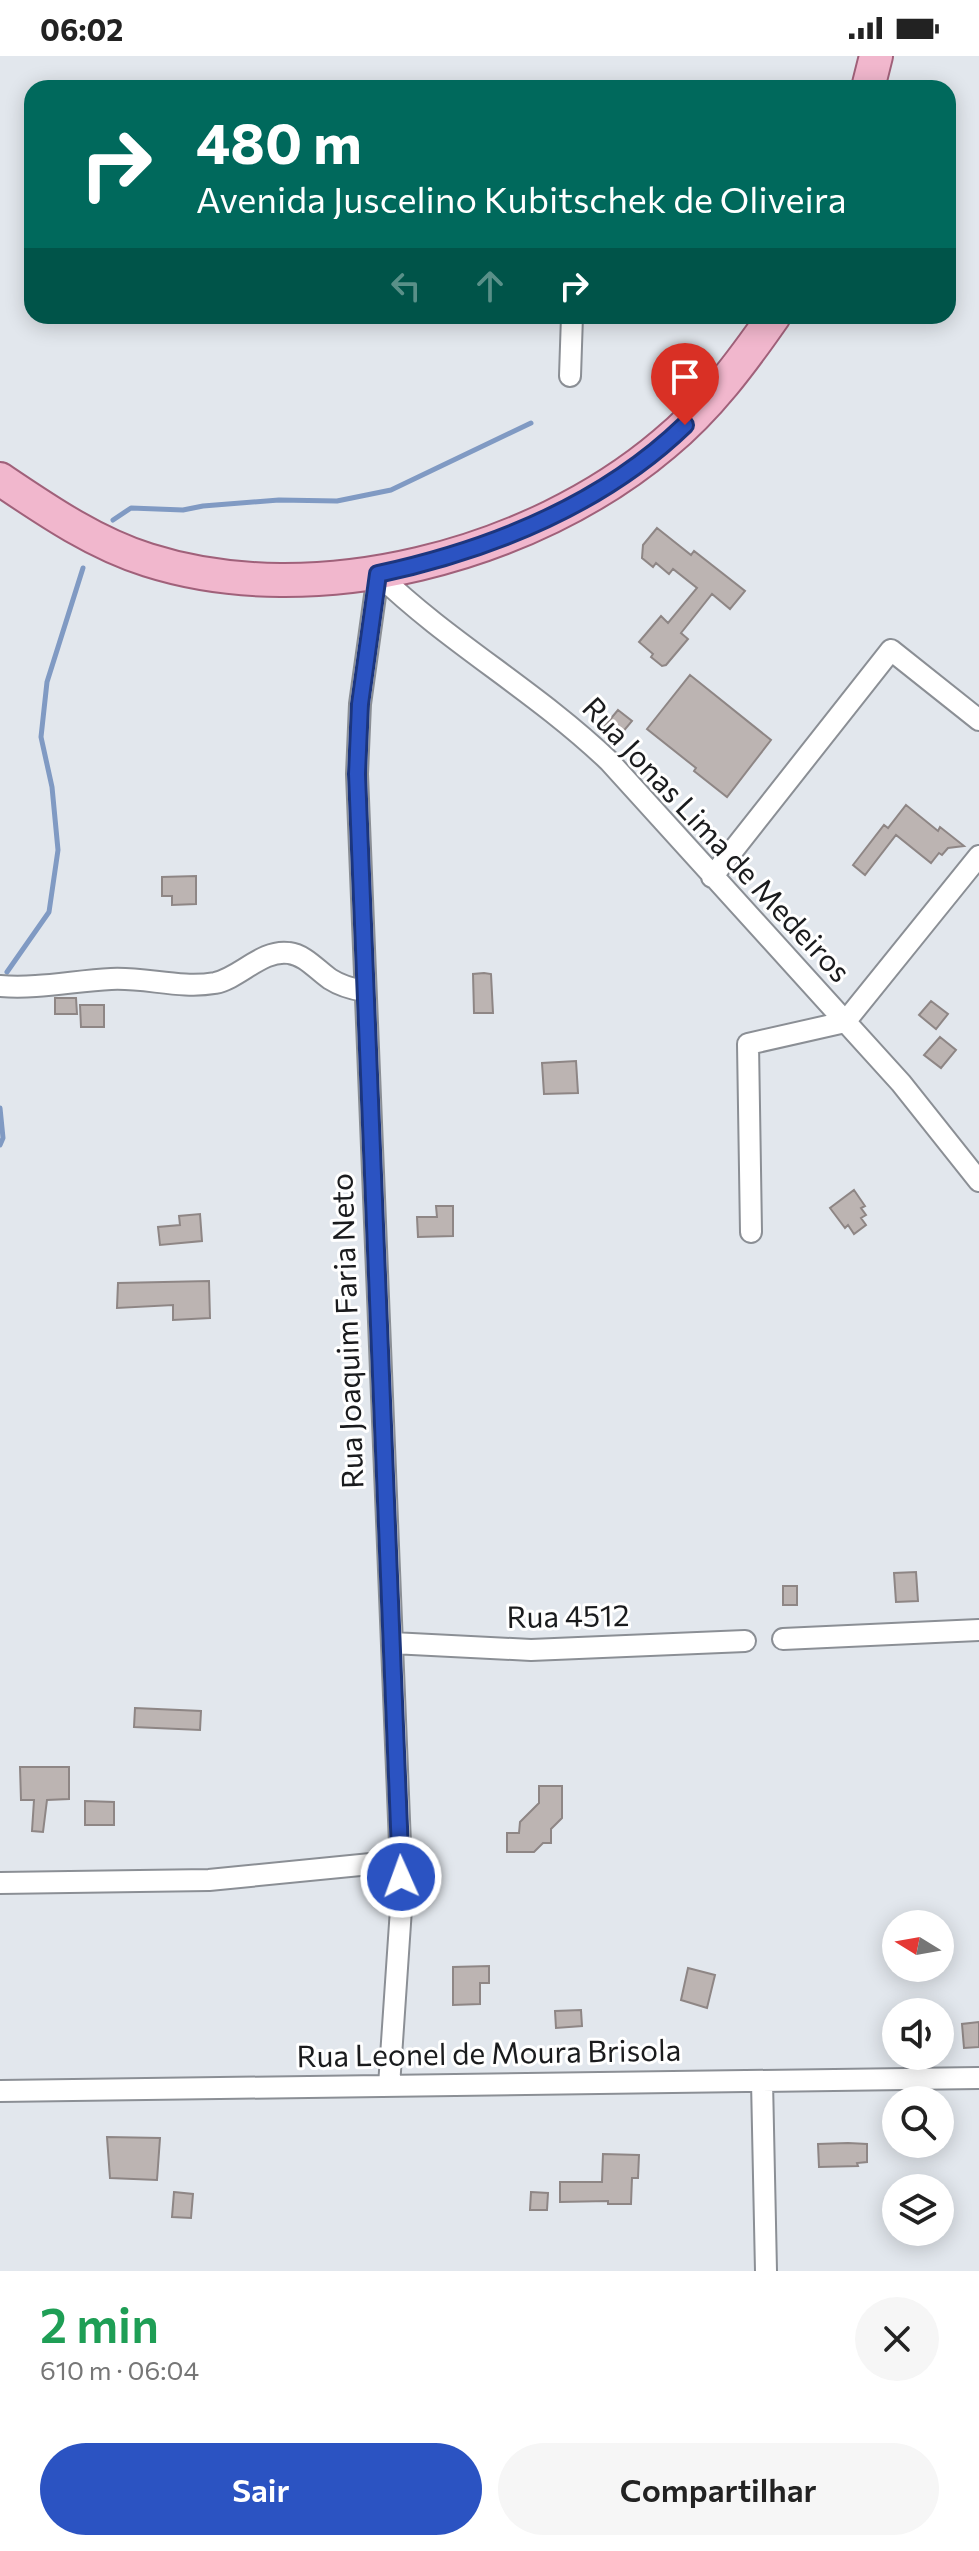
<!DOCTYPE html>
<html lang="pt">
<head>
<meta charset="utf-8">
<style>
	:root { --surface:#fff; --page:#f6f6f6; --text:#222; --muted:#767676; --accent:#2b53c2 }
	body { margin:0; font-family:Commissioner,sans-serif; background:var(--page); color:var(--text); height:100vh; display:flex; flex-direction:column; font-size:30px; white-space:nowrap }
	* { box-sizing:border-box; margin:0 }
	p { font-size:26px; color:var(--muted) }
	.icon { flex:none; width:44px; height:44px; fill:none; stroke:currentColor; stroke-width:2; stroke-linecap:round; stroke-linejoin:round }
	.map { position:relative; height:2215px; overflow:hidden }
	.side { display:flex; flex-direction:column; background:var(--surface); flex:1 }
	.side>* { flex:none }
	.guide { position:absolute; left:24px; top:24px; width:932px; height:244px; border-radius:24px; box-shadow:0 4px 20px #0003; background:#00695c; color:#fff; overflow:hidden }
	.needle { width:52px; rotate:281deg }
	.controls { position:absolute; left:882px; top:1854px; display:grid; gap:16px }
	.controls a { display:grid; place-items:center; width:72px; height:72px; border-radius:50%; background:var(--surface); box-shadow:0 4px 20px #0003; font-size:40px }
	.pin { position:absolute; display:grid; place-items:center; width:68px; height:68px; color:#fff; margin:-82px -34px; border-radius:50% 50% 50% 0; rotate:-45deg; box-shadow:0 0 8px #0007 }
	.pin .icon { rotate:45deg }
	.me { position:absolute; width:88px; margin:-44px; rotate:358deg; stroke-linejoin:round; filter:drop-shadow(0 0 6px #0008) }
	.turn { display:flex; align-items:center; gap:28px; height:168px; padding:0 40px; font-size:36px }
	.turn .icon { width:104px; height:104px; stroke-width:2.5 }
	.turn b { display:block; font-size:56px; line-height:68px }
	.lanes { display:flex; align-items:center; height:76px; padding:0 40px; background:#0003; justify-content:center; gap:40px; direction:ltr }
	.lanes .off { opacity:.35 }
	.round { display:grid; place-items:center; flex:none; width:84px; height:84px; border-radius:42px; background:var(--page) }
	.head { display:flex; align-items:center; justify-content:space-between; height:136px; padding:0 40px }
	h1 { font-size:48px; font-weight:600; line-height:60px; color:#1e9e55 }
	.action { display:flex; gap:16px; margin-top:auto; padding:16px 40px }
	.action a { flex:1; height:92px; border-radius:48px; background:var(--accent); color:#fff; font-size:32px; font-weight:600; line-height:92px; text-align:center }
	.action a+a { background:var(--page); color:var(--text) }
	.status { display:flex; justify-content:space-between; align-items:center; height:56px; padding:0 40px; background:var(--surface); direction:ltr }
	.status svg { height:22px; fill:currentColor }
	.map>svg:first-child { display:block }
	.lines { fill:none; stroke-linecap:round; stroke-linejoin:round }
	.stream { stroke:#809ac3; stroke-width:5 }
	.building { fill:#bcb4b2; stroke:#8e8685; stroke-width:2 }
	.street-casing { stroke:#8b8f95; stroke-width:24 }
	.primary-casing { stroke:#a0617a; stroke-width:36 }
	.street { stroke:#fff; stroke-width:20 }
	.primary { stroke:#f1b7cd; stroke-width:32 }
	.route-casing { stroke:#1c367e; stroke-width:20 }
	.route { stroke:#2b53c2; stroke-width:14 }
	.labels { text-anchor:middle; stroke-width:6; stroke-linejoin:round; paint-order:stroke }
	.street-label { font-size:30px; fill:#1a1b1d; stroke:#fff }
</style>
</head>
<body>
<div class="status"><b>06:02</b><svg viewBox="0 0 49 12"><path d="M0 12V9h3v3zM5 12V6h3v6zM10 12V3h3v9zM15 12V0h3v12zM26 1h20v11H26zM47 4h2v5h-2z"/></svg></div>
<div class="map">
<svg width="979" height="2215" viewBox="0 0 979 2215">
	<rect width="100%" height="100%" fill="#e2e7ed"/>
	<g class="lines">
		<path class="stream" d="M113,464L131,452L183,454L203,450L279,444L337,445L391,434L531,367
			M7,916L49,856L58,794L52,731L41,681L47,626L83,512
			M0,1052L3,1082L0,1089"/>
	</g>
	<path class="building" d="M657,472L691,499L694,495L745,535L730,553L712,538L681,577L688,583L666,609L662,610L651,601L653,598L639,586L661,560L668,567L697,532L673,513L669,518L656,507L653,511L642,502L643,489Z
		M690,619L771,684L727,741L694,715L696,712L647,673Z
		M618,654L632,665L616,684L602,673Z
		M906,749L938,775L940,771L964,790L948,792L942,799L939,797L931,807L896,779L865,819L853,809L884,769L888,772Z
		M196,820V848L172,849V840H162V821Z
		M484,917L491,918L493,957H474L473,918Z
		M55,942H76L77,958H55Z
		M931,945L948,958L936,973L919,959Z
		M80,949H104V971H81Z
		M940,981L956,994L941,1012L924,999Z
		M576,1005L578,1037L544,1038L542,1007Z
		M854,1134L865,1150L861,1152L866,1159L861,1162L866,1169L854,1178L848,1169L845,1172L830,1152Z
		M436,1150H453V1180L418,1181L417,1161H437Z
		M200,1158L202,1185L160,1189L158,1171L180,1169L179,1160Z
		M209,1225L210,1262L173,1264V1249L117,1252L118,1227Z
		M916,1516L918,1545L896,1546L894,1517Z
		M783,1530H797V1549H783Z
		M135,1652L201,1655L200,1674L134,1671Z
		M20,1711H69V1743L47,1744L43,1776L32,1775L34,1744H21Z
		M539,1730H562V1762L551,1773V1787H543L534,1796H507V1777H519L520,1766L539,1747Z
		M85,1745L114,1746V1769H85Z
		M489,1910V1927H480V1948L453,1949V1911Z
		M688,1912L715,1919L707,1952L681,1944Z
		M581,1954L582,1970L556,1972L555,1955Z
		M979,1966V1991L964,1992L962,1968Z
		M107,2081L160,2082L157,2124L110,2122Z
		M848,2087L867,2088V2106L857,2107L858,2110L819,2111L818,2088Z
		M603,2098L639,2099L638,2122H632L631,2148H608V2145L560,2146V2126H602Z
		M174,2136L193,2138L191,2162L172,2161Z
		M531,2136L548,2137L547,2154H530Z"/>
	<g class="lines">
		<defs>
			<path id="street" d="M570,320L572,260
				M378,518L360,648L357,718L402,1838L389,2030
				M378,518C449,587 536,635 609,705L901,1027L979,1125
				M712,821L891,594L979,664
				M0,930C38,933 73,925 111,923C145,921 180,933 215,927C240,922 262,893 289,897C305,899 317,914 330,923C341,930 352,933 364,935
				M751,1176L748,988L845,966L979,800
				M783,1583L979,1574
				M392,1587L531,1594L745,1585
				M0,1827L209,1824L401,1805
				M762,2025L766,2215
				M0,2035L979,2022"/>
			<path id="primary" d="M868,32L876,0
				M0,423C46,454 94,487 148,504C315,557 532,500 664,388C708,352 742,306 774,260"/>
		</defs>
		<use href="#street" class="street-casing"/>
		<use href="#primary" class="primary-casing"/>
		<use href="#street" class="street"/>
		<use href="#primary" class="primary"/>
	</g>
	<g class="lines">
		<defs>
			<path id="route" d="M401,1821L357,718L360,648L378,518C489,494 602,449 685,369"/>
		</defs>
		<use href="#route" class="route-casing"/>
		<use href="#route" class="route"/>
	</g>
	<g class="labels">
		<g class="street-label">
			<text transform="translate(716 784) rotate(47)" y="10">Rua Jonas Lima de Medeiros</text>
			<text transform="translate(348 1275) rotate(-92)" y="10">Rua Joaquim Faria Neto</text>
			<text transform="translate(568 1561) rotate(-1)" y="10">Rua 4512</text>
			<text transform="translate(489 1998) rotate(-1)" y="10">Rua Leonel de Moura Brisola</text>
		</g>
	</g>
</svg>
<div class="controls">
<a><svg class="needle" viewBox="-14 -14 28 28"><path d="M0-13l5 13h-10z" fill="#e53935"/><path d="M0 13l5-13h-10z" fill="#767676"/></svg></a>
<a><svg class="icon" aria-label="sound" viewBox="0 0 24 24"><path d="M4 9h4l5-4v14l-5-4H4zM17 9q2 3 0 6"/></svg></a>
<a><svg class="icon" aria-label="search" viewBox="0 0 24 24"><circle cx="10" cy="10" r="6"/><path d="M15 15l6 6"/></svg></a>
<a><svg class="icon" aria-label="layers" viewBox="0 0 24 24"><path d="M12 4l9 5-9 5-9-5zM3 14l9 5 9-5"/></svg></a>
</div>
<div class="pin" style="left:685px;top:369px;background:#d93025"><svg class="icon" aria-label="arrive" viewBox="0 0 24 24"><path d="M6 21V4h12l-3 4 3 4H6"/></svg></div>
<svg class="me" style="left:401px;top:1821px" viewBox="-20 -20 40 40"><circle r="17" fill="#2b53c2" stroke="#fff" stroke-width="3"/><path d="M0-11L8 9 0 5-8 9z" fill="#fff"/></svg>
<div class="guide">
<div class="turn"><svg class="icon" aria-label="right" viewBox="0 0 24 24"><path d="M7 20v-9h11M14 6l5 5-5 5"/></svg><div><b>480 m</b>Avenida Juscelino Kubitschek de Oliveira</div></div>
<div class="lanes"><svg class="icon off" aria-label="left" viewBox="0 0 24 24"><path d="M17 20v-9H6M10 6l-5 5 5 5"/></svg><svg class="icon off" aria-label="ahead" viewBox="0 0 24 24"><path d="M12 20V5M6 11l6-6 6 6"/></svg><svg class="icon" aria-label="right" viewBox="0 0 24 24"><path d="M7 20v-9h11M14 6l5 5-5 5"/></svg></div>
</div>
</div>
<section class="side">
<div class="head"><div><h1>2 min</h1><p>610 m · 06:04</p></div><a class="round"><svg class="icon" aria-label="close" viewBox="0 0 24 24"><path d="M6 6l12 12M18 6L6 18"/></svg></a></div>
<div class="action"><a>Sair</a><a>Compartilhar</a></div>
</section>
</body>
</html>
